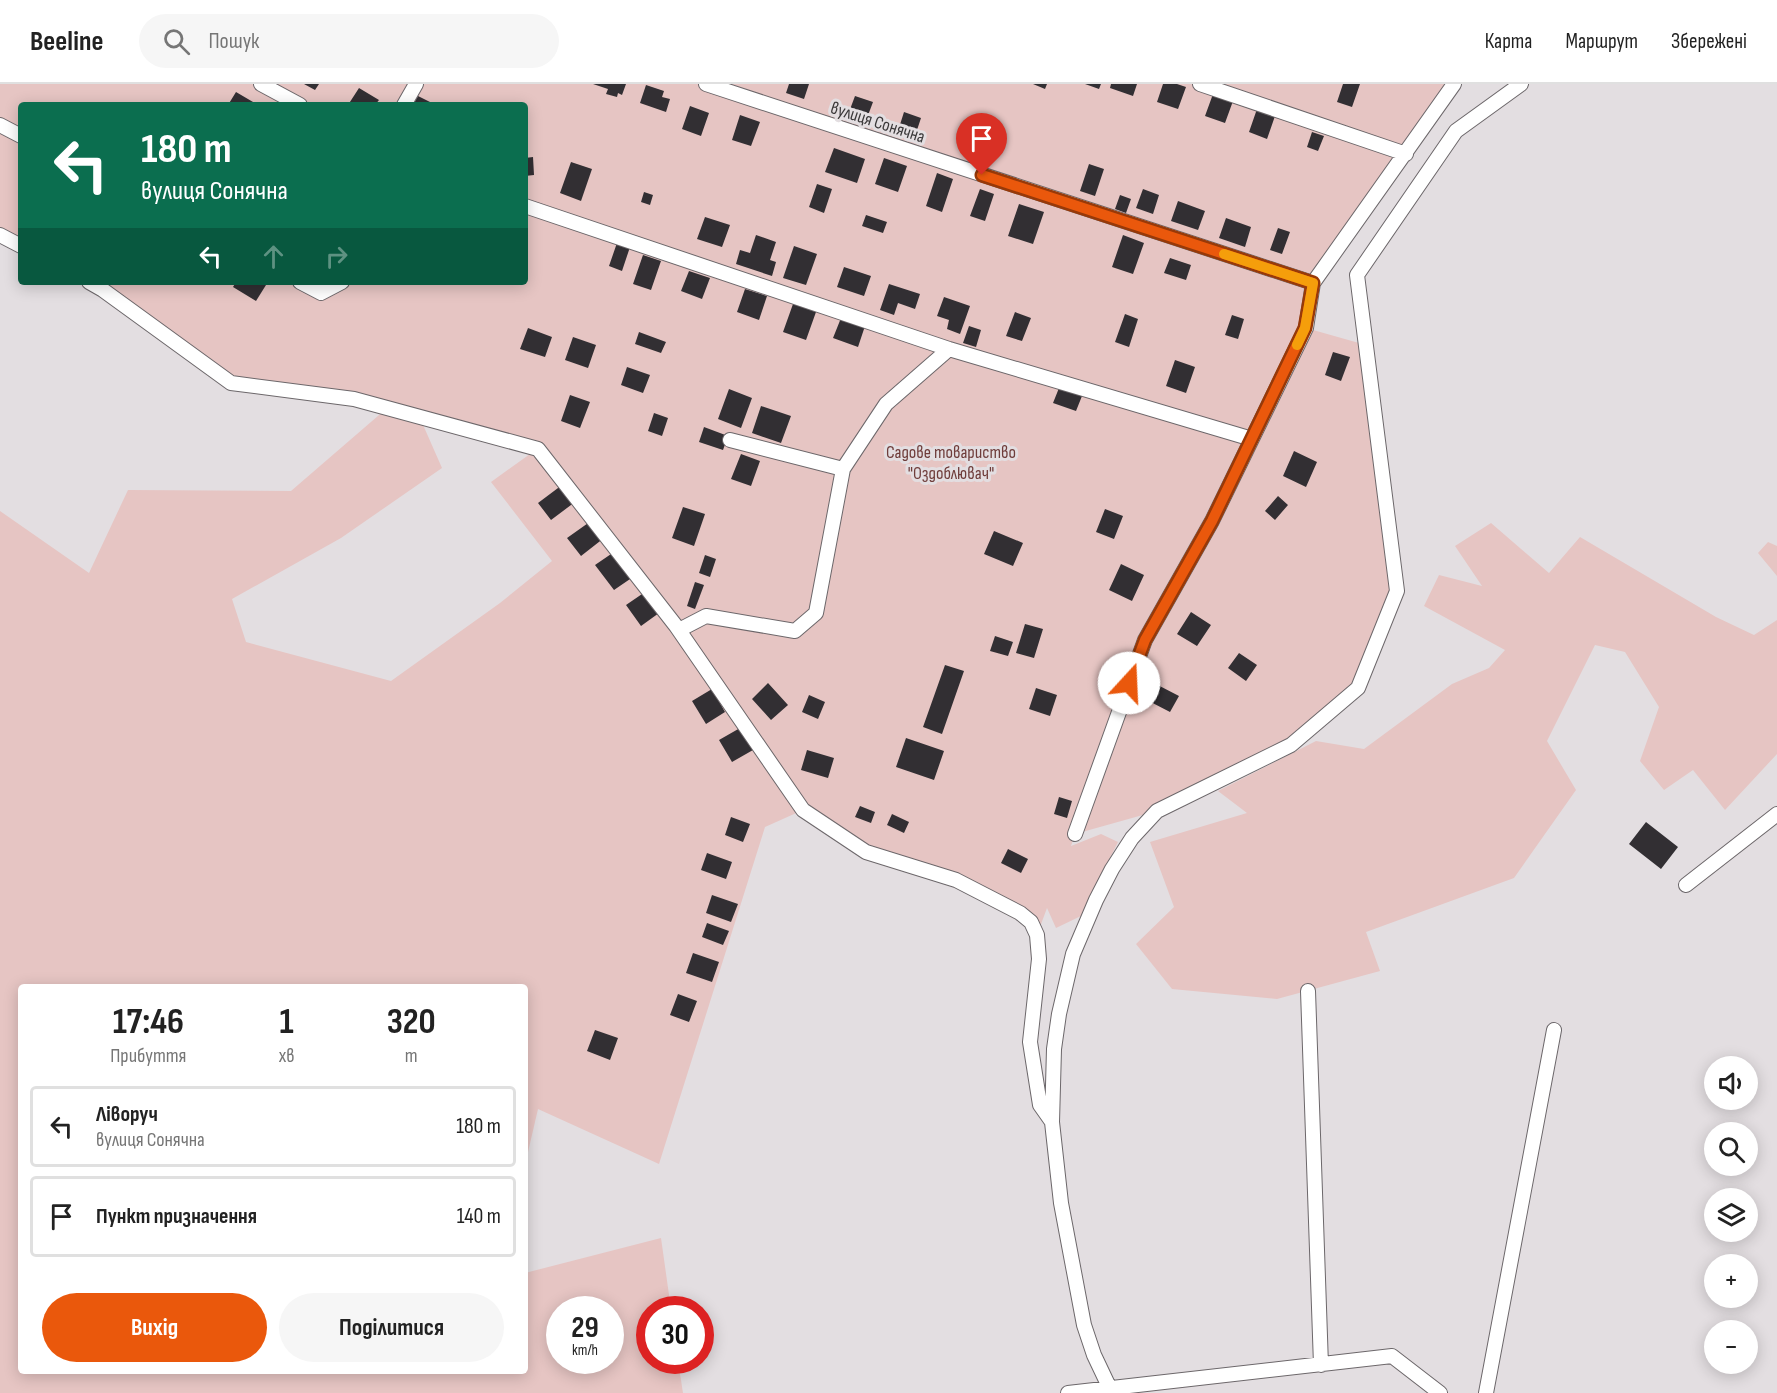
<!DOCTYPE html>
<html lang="uk">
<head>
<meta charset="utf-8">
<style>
	:root { --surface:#fff; --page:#f6f6f6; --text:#222; --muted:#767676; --line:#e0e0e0; --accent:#ea580c }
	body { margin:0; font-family:"Sofia Sans Condensed",sans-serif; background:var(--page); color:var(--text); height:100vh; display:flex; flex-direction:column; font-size:22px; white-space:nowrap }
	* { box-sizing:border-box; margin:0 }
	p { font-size:20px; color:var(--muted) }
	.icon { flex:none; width:33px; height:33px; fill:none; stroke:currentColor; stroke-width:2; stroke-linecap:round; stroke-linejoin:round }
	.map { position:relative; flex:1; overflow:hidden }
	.panel { position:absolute; left:18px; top:900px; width:510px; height:390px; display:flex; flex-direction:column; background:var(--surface); border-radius:6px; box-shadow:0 3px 15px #0003 }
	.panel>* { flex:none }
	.guide { position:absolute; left:18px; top:18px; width:510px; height:183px; border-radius:6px; box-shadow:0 3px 15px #0003; background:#0b6e4f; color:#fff; overflow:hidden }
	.fabs { position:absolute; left:1704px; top:972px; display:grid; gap:12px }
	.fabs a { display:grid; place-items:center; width:54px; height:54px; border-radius:50%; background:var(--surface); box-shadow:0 3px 15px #0003; font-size:30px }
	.speed { position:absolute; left:546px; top:1212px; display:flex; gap:12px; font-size:30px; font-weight:700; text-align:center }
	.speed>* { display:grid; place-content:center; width:78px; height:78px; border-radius:50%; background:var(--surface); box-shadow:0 3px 15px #0003; line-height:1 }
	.speed small { font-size:15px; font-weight:400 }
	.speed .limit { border:9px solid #d22; background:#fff; color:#111 }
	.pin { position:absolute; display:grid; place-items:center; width:51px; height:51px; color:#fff; margin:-62px -26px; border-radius:50% 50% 50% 0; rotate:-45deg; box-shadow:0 0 6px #0007 }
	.pin .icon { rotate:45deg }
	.me { position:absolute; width:66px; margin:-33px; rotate:20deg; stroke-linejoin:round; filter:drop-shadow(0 0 4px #0008) }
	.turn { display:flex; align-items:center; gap:21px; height:126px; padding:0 24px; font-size:27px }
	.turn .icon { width:78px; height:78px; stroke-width:2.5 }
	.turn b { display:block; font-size:42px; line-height:51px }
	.lanes { display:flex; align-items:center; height:57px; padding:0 24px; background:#0003; justify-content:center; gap:30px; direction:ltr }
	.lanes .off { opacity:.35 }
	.eta { display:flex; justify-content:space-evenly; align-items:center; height:102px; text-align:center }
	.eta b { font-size:36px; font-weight:700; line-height:42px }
	.button { display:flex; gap:12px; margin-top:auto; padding:12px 24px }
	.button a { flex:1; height:69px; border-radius:36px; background:var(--accent); color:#fff; font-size:24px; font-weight:700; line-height:69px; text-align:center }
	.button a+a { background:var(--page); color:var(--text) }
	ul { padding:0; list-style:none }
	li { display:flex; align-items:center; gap:18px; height:81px; margin:0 12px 9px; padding:0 12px; border:3px solid var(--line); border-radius:6px }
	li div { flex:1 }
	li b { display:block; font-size:22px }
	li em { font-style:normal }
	header { display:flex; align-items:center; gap:36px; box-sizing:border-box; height:84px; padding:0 30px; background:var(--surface); border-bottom:2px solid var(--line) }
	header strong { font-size:28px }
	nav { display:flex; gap:33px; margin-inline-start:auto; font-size:21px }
	.search { width:420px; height:54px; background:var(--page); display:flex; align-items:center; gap:15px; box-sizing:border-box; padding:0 21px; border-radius:33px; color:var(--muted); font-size:22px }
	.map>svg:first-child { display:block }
	.green { fill:#e6c5c3; fill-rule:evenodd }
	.building { fill:#322f33 }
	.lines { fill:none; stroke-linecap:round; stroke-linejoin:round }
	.street-casing { stroke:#6c676a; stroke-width:16 }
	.street { stroke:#fff; stroke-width:14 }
	.route-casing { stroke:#983908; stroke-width:15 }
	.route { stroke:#ea580c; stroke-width:10 }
	.slow { stroke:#f59e0b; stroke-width:10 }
	.labels { text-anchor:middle; stroke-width:6; stroke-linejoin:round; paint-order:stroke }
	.street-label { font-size:18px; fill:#3b393a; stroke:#e3dee1 }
	.park-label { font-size:18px; fill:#6f3d3b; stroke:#e3dee1 }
</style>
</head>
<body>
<header>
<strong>Beeline</strong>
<div class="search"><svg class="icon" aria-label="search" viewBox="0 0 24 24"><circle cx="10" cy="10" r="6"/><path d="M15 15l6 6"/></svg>Пошук</div>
<nav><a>Карта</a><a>Маршрут</a><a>Збережені</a></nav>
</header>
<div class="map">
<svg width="1777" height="1309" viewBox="0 0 1777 1309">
	<rect width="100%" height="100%" fill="#e3dee1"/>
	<path class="green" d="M0,0H1454L1313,199L1306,244L1366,261L1397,507L1358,604L1291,661L1157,727L1075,750L1071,762L1101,750L1118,758L1081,832L1056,844L1047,824L1037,851L1031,838L956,796L866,768L803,726L765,743L659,1080L538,1025L525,1081V903H21V1287H525V1189L661,1154L671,1225L650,1226V1276L678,1277L683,1309H0V427L89,489L128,406L291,407L386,325L231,299L89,198H525V21H21V162L0,151ZM420,334L537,365L491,398L552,477L500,519L391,597L246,558L232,515L341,454L442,384ZM560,1226H610V1276H560Z
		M1491,439L1549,489L1580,453L1716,533L1754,551L1777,536V670L1725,726L1693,686L1664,706L1640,677L1659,623L1625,568L1595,561L1547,657L1576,706L1514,794L1366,848L1380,887L1277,915L1172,905L1136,860L1174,823L1150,758L1247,729L1218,707L1316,657L1364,665L1452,600L1489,584L1505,566L1424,522L1439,491L1482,502L1455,462Z
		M1768,458L1777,462V492L1758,469Z"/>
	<path class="building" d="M304,0H319L315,6Z
		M593,0H626L622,11L618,9L617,13L606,10L608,5Z
		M789,0H809L804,15L786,9Z
		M1033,0H1047L1045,5Z
		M1085,0H1101L1099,5Z
		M1111,0H1137L1133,12L1110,4Z
		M1163,0H1177L1186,3L1178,25L1157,18Z
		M1343,0H1360L1352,23L1337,18Z
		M646,1L664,7L662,13L670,15L666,28L640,19Z
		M359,4L379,16L375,21H348Z
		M236,8L258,21H228Z
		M1213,10L1233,17L1225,39L1205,32Z
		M418,12L436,21H413Z
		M855,12L873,18L864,42L846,36Z
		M690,22L709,29L701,52L682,45Z
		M1257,25L1275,32L1267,55L1249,48Z
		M904,28L921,34L914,55L897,50Z
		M740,31L760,38L751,62L732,56Z
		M1312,48L1324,52L1318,67L1307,63Z
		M834,64L865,75L857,99L825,88Z
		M533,73L534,91L525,92V74Z
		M884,74L907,82L898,108L875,100Z
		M571,78L592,85L581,117L560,109Z
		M1089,80L1104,85L1095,112L1080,107Z
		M937,89L953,95L942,128L926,122Z
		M817,100L832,105L824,129L809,123Z
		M980,105L994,110L985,137L970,132Z
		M1143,105L1159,111L1153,130L1136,124Z
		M644,108L653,111L650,121L641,118Z
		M1120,111L1131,115L1126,129L1115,125Z
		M1178,117L1205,127L1198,146L1171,137Z
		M1019,120L1044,128L1033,160L1008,152Z
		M866,131L887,138L883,149L862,142Z
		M705,133L730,141L722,163L697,155Z
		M1226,134L1251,143L1245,163L1219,154Z
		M1278,144L1290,148L1282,170L1270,166Z
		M756,151L776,158L770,176L776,178L772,192L736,180L740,166L750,169Z
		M1123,151L1144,159L1133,190L1112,183Z
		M618,156L631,160L622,187L609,182Z
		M794,162L817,170L806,201L783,194Z
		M643,171L661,177L651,206L633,200Z
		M1170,174L1191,181L1186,196L1164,189Z
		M844,183L871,192L864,212L837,203Z
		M689,187L710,194L702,215L681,207Z
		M236,198H262L266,201L256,217L233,203Z
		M889,200L920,210L915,225L898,219L894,231L880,226Z
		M745,205L767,212L759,236L737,228Z
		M944,213L970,222L960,250L947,245L949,236L937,232Z
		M793,220L816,228L806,256L783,248Z
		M1015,228L1031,234L1022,257L1006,252Z
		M1125,230L1138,235L1129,263L1115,258Z
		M1232,231L1244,235L1238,255L1225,251Z
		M841,234L865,242L858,263L833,254Z
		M969,242L981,246L976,263L963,259Z
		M528,244L552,253L545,273L520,265Z
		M639,248L666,258L661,269L635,260Z
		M573,253L596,261L588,284L565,276Z
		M1333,268L1350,273L1341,297L1325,291Z
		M1175,276L1195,283L1186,309L1166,302Z
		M627,283L650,291L643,309L621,301Z
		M1059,304L1082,312L1076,327L1053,319Z
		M729,305L752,314L741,344L718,335Z
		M570,311L590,318L580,344L561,337Z
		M761,322L791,332L781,359L752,349Z
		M654,329L668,334L662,352L648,347Z
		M704,343L728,352L723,366L699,358Z
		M1294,367L1317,378L1306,403L1283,392Z
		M741,370L760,377L751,402L731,395Z
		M562,401L575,418L551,436L538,419Z
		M1278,412L1288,421L1275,436L1265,427Z
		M683,423L705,430L694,462L672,454Z
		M1105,425L1123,432L1114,455L1096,448Z
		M591,437L604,454L581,472L567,454Z
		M994,447L1023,459L1013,482L984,470Z
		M614,468L633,493L614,506L595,481Z
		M705,471L716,475L710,493L699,489Z
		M1121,480L1144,491L1132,517L1109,506Z
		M695,498L704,501L695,525L687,522Z
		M645,508L659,529L641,542L626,521Z
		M1191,528L1211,541L1197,562L1177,550Z
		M1025,540L1043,545L1034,574L1016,569Z
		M995,552L1013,558L1008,572L990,567Z
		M1239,569L1257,581L1246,597L1228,584Z
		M1108,580L1122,585L1115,603L1102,598Z
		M945,581L964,587L942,650L923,643Z
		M1150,597L1179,612L1170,628L1141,613Z
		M768,599L788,621L771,636L752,615Z
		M1036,604L1057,611L1050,632L1029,625Z
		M712,605L725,628L706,640L692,617Z
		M809,611L825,618L818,635L802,628Z
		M740,644L753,666L732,678L719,656Z
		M906,654L944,667L934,696L896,683Z
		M807,666L834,674L828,694L801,686Z
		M1059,713L1072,717L1067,734L1054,730Z
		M860,722L875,728L871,739L855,733Z
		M892,730L909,738L904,749L887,741Z
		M731,733L750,740L743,758L725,751Z
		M1646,738L1678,763L1661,785L1629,760Z
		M1008,765L1028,775L1021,789L1001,779Z
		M707,769L732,778L726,795L701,786Z
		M712,811L738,820L731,838L706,829Z
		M707,839L729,847L723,861L702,853Z
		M693,869L719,878L712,898L686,889Z
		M678,910L697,917L689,938L670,931Z
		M595,946L618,954L610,976L587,967Z"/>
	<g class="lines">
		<defs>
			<path id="street" d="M261,0L300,21
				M706,0L1313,199
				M1200,0L1406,70
				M404,21L416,0
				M0,41L21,52
				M525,122L949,265L1252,355
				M0,151L21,162
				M89,198L103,206L231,299L354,315L538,365L676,542L803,726L866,768L956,796L1020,829L1031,838L1037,851L1039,875L1030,958L1040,1021L1052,1038L1061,1119L1084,1241L1094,1271L1112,1309
				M300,198L321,209L342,198
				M730,356L843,385
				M679,546L706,532L795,547L816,529L843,385L886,320L949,265
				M1075,750L1145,556L1212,437L1306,244L1313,199L1454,0
				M1686,801L1777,730
				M1308,907L1321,1281
				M1052,1038L1054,965L1059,930L1073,870L1096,816L1112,785L1132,754L1157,727L1291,661L1358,604L1397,507L1357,191L1456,47L1521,0
				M1068,1309L1392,1272L1440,1309
				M1486,1309L1554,946"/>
		</defs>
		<use href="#street" class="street-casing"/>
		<use href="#street" class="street"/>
	</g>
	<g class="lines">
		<defs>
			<path id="route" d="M982,91L1313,199L1305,244L1212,437L1145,556L1129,599"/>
		</defs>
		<use href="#route" class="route-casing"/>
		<use href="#route" class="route"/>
		<path class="slow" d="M1224,170L1313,199L1305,244L1297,261"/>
	</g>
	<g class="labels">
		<g class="street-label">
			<text transform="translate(878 38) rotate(18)" y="6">вулиця Сонячна</text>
		</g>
		<g class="park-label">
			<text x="951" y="374">Садове товариство<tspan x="951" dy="21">"Оздоблювач"</tspan></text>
		</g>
	</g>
</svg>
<div class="fabs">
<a><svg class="icon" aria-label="sound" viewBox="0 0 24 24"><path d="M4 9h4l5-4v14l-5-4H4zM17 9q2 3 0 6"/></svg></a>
<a><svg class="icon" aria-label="search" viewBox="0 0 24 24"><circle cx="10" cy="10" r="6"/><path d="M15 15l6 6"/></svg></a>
<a><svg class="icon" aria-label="layers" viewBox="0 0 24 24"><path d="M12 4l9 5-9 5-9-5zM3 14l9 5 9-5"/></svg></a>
<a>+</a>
<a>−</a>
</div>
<div class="speed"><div>29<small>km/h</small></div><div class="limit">30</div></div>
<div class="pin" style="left:982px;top:91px;background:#d93025"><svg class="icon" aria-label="arrive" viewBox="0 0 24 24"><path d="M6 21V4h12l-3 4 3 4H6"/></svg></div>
<svg class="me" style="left:1129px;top:599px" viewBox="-20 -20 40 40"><circle r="19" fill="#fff"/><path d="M0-13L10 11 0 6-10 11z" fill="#ea580c"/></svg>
<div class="guide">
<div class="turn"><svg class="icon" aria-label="left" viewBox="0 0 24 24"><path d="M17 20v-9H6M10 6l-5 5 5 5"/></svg><div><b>180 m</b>вулиця Сонячна</div></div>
<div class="lanes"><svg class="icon" aria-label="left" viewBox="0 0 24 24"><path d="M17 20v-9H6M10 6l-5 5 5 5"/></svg><svg class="icon off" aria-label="ahead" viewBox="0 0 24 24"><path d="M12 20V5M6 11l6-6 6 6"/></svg><svg class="icon off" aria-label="right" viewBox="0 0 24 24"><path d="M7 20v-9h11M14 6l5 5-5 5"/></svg></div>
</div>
<section class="panel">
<div class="eta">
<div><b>17:46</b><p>Прибуття</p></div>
<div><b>1</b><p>хв</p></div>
<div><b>320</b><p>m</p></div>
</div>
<ul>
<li><svg class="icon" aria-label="left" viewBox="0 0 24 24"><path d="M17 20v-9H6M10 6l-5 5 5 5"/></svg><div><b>Ліворуч</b><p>вулиця Сонячна</p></div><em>180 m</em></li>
<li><svg class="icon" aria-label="arrive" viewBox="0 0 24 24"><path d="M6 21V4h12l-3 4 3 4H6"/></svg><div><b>Пункт призначення</b></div><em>140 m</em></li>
</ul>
<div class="button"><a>Вихід</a><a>Поділитися</a></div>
</section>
</div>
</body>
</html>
